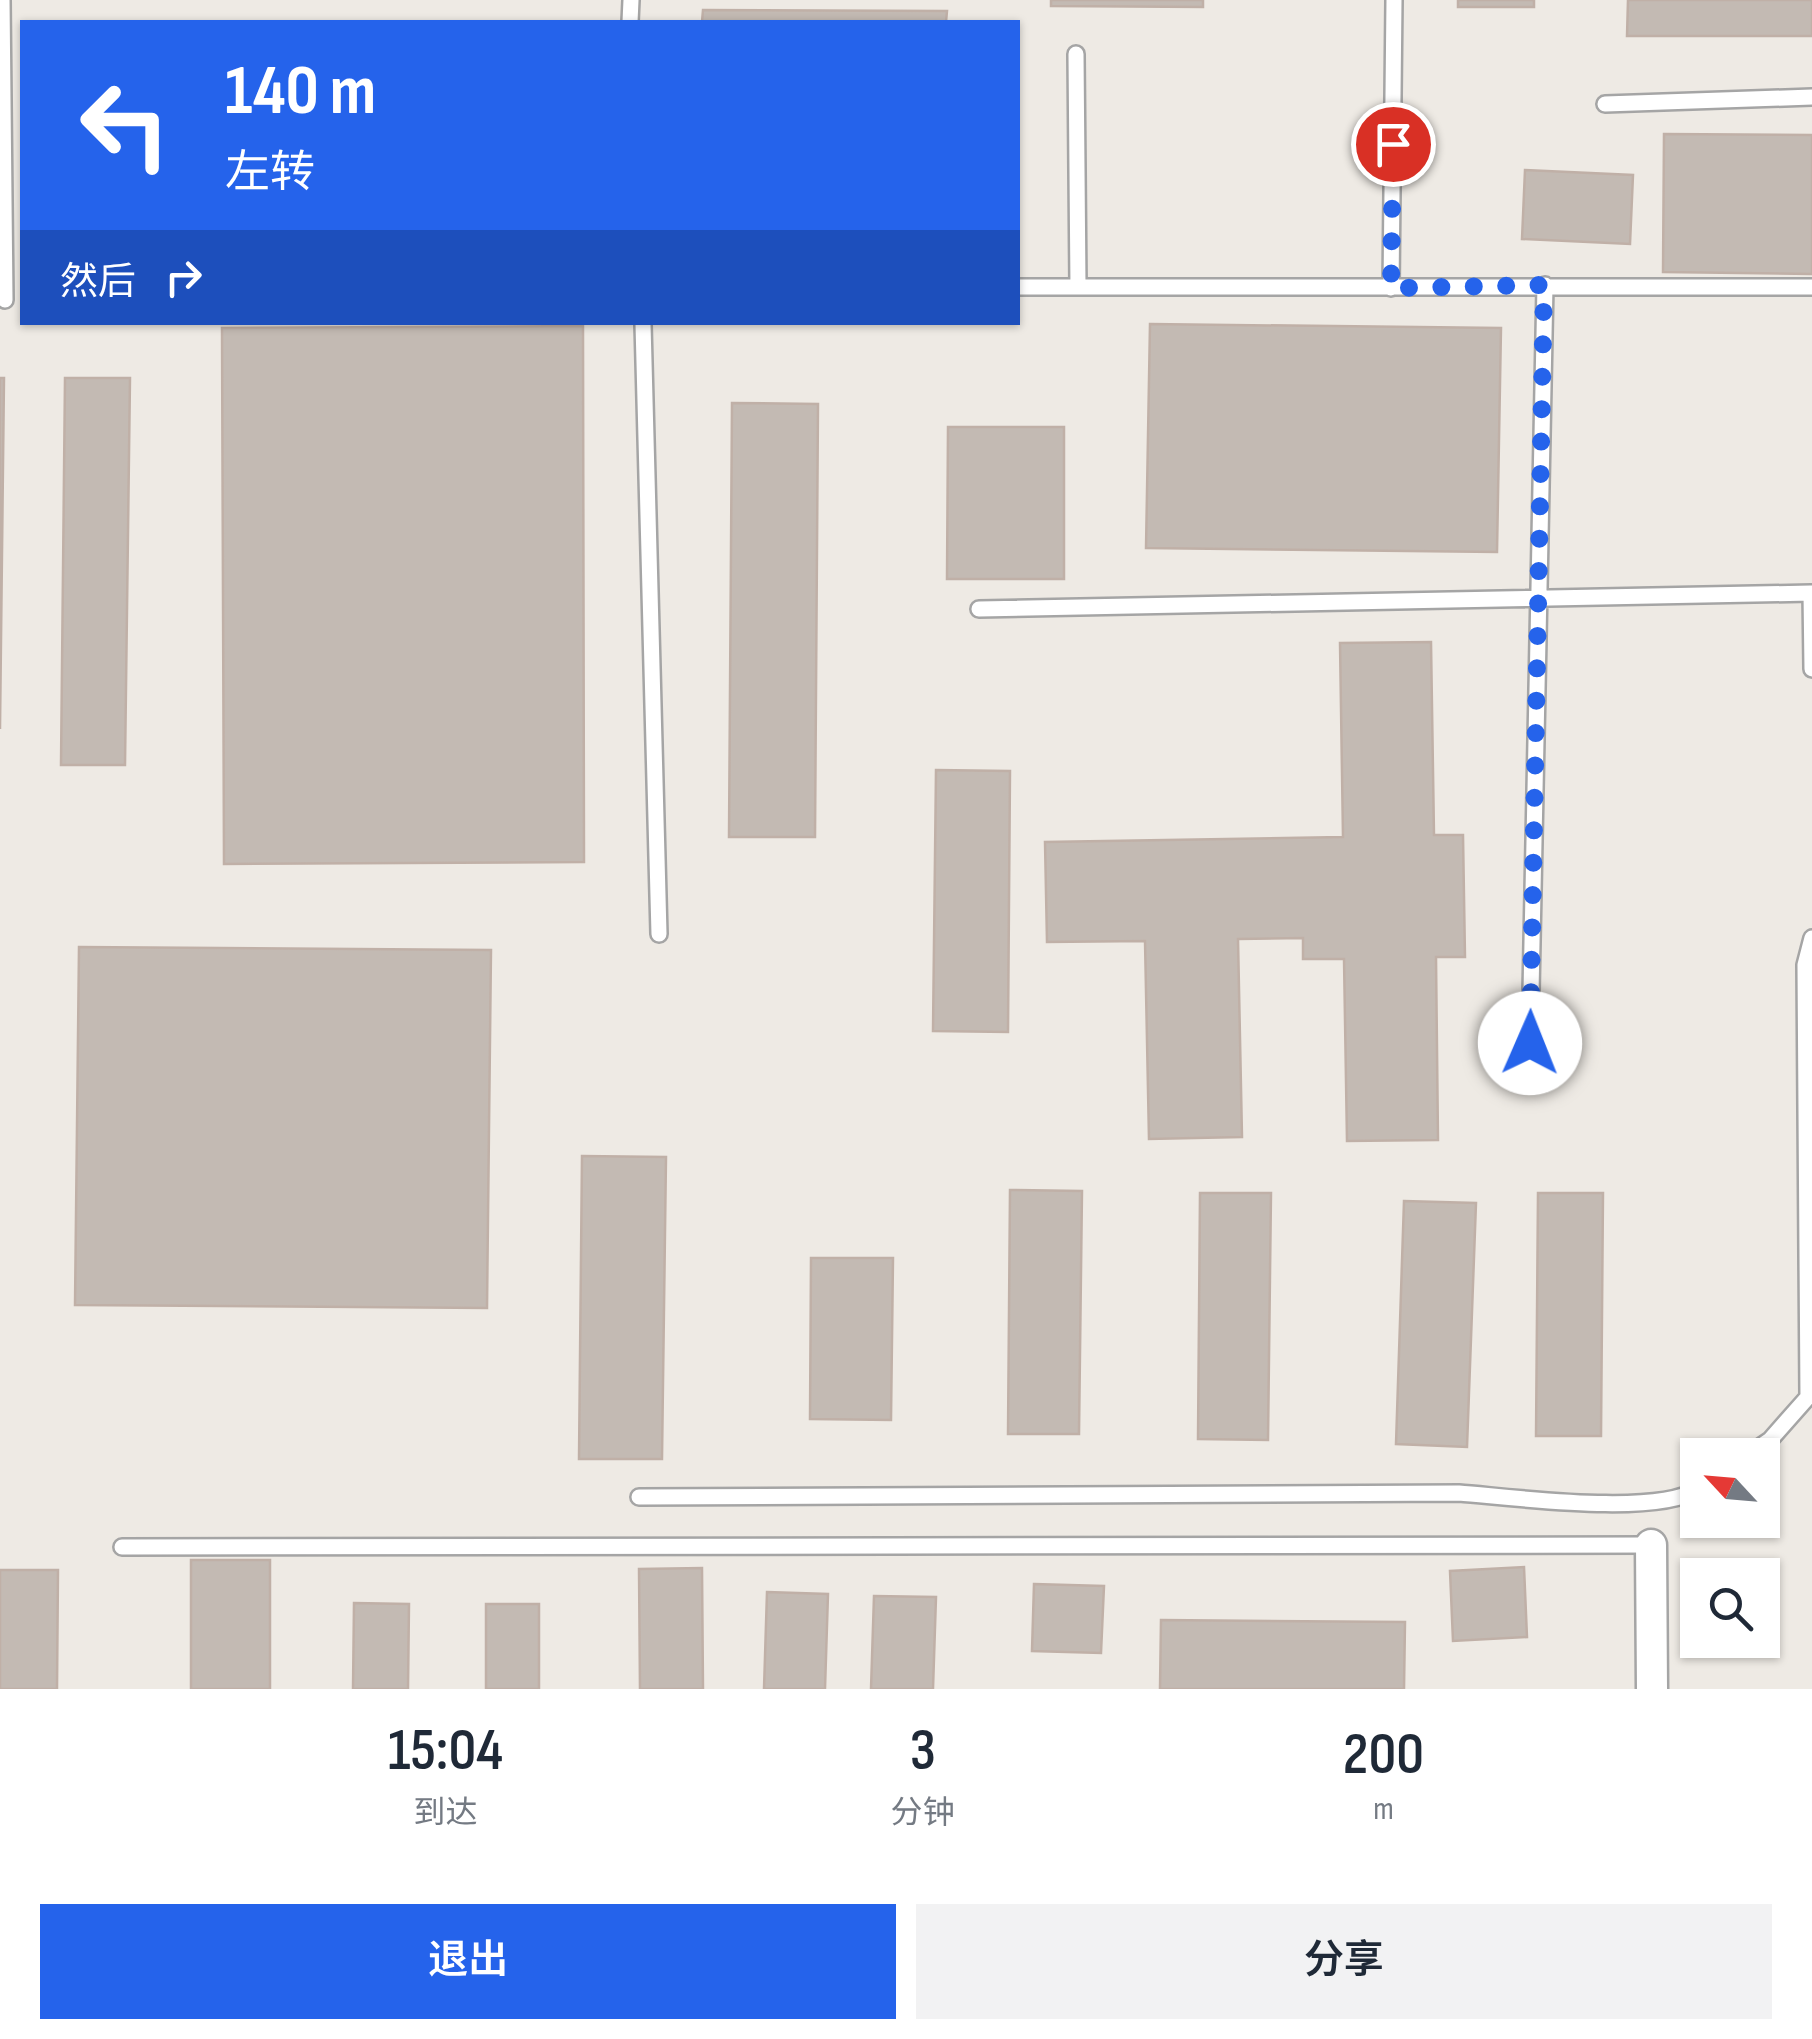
<!DOCTYPE html>
<html lang="zh">
<head>
<meta charset="utf-8">
<style>
	:root { --surface:#fff; --page:#f2f2f3; --text:#1f2937; --muted:#747a83; --accent:#2563eb }
	body { margin:0; font-family:"Sofia Sans Condensed","Noto Sans SC",sans-serif; background:var(--page); color:var(--text); height:100vh; display:flex; flex-direction:column; font-size:38px; white-space:nowrap }
	* { box-sizing:border-box; margin:0 }
	p { font-size:32px; color:var(--muted) }
	.icon { flex:none; width:55px; height:55px; fill:none; stroke:currentColor; stroke-width:2; stroke-linecap:round; stroke-linejoin:round }
	.map { position:relative; height:1689px; overflow:hidden }
	.panel { display:flex; flex-direction:column; background:var(--surface); flex:1 }
	.panel>* { flex:none }
	.top-card { position:absolute; left:20px; top:20px; width:1000px; height:305px; border-radius:0px; box-shadow:0 2px 8px #0004; background:#2563eb; color:#fff; overflow:hidden }
	.needle { width:65px; rotate:296deg }
	.controls { position:absolute; left:1680px; top:1438px; display:grid; gap:20px }
	.controls a { display:grid; place-items:center; width:100px; height:100px; border-radius:0px; background:var(--surface); box-shadow:0 2px 8px #0004; font-size:50px }
	.pin { position:absolute; display:grid; place-items:center; width:85px; height:85px; color:#fff; margin:-42px; border:5px solid #fff; border-radius:50%; box-shadow:0 2px 10px #0007 }
	.me { position:absolute; width:110px; margin:-55px; rotate:1deg; stroke-linejoin:round; filter:drop-shadow(0 0 8px #0008) }
	.turn { display:flex; align-items:center; gap:35px; height:210px; padding:0 40px; font-size:45px }
	.turn .icon { width:130px; height:130px; stroke-width:2.5 }
	.turn b { display:block; font-size:70px; line-height:85px }
	.then { display:flex; align-items:center; height:95px; padding:0 40px; background:#0003; gap:20px; font-size:38px }
	.eta { display:flex; justify-content:space-evenly; align-items:center; height:170px; text-align:center }
	.eta b { font-size:60px; font-weight:600; line-height:70px }
	.primary-button { display:flex; gap:20px; margin-top:auto; padding:20px 40px }
	.primary-button a { flex:1; height:115px; border-radius:0px; background:var(--accent); color:#fff; font-size:40px; font-weight:600; line-height:115px; text-align:center }
	.primary-button a+a { background:var(--page); color:var(--text) }
	.map>svg:first-child { display:block }
	.building { fill:#c3bab3; stroke:#c0b0a7; stroke-width:2.5 }
	.lines { fill:none; stroke-linecap:round; stroke-linejoin:round }
	.lane-casing { stroke:#a5a5a5; stroke-width:20 }
	.street-casing { stroke:#a5a5a5; stroke-width:35 }
	.lane { stroke:#fff; stroke-width:15 }
	.street { stroke:#fff; stroke-width:30 }
	.route { stroke:#2563eb; stroke-width:18; stroke-dasharray:0 32.4 }
</style>
</head>
<body>
<div class="map">
<svg width="1812" height="1689" viewBox="0 0 1812 1689">
	<rect width="100%" height="100%" fill="#eeeae4"/>
	<path class="building" d="M1051,0H1203V7L1051,6Z
		M1458,0H1534V7H1458Z
		M1628,0H1812V36H1627Z
		M703,10L947,11L946,22H702Z
		M1664,134L1812,135V274L1663,272Z
		M1525,170L1633,175L1630,244L1522,239Z
		M1150,324L1501,328L1497,552L1146,548Z
		M583,326L584,862L224,864L222,328Z
		M0,378H4L0,729Z
		M65,378H130L125,765H61Z
		M732,403L818,404L815,837H729Z
		M948,427H1064V579H947Z
		M1431,642L1434,835H1463L1465,957H1436L1438,1140L1347,1141L1344,959H1303V938L1238,939L1242,1137L1149,1139L1145,941L1047,942L1045,842L1343,837L1340,643Z
		M936,770L1010,771L1008,1032L933,1031Z
		M79,947L491,950L487,1308L75,1305Z
		M582,1156L666,1157L662,1459H579Z
		M1010,1190L1082,1191L1079,1434H1008Z
		M1200,1193H1271L1268,1440L1198,1439Z
		M1538,1193H1603L1601,1436H1536Z
		M1404,1201L1476,1203L1467,1447L1396,1444Z
		M811,1258H893L891,1420L810,1419Z
		M191,1560H270V1689H191Z
		M1524,1567L1527,1637L1453,1641L1450,1571Z
		M702,1568L703,1689H640L639,1569Z
		M0,1570H58L57,1689H0Z
		M1034,1584L1104,1586L1101,1653L1032,1651Z
		M767,1592L828,1594L825,1689H764Z
		M874,1596L936,1597L933,1689H871Z
		M354,1603L409,1604L408,1689H353Z
		M486,1604H539V1689H486Z
		M1161,1620L1405,1622L1404,1689H1160Z"/>
	<g class="lines">
		<defs>
			<path id="lane" d="M2,0L5,300
				M630,22L631,0
				M1605,104L1812,97
				M1018,287H1078L1076,54
				M1078,287H1812
				M1391,288L1394,0
				M643,324L659,934
				M979,609L1811,593L1812,669
				M1530,1043L1545,285
				M1748,1455L1770,1440L1808,1397L1805,965L1812,938
				M639,1497L1459,1493C1512,1497 1657,1517 1698,1489
				M122,1547L1651,1545"/>
			<path id="street" d="M1651,1545L1652,1689"/>
		</defs>
		<use href="#lane" class="lane-casing"/>
		<use href="#street" class="street-casing"/>
		<use href="#lane" class="lane"/>
		<use href="#street" class="street"/>
	</g>
	<g class="lines">
		<path class="route" d="M1393,144L1391,288L1544,285L1530,1043"/>
	</g>
</svg>
<div class="controls">
<a><svg class="needle" viewBox="-14 -14 28 28"><path d="M0-13l5 13h-10z" fill="#e53935"/><path d="M0 13l5-13h-10z" fill="#747a83"/></svg></a>
<a><svg class="icon" aria-label="search" viewBox="0 0 24 24"><circle cx="10" cy="10" r="6"/><path d="M15 15l6 6"/></svg></a>
</div>
<div class="pin" style="left:1393px;top:144px;background:#d93025"><svg class="icon" aria-label="arrive" viewBox="0 0 24 24"><path d="M6 21V4h12l-3 4 3 4H6"/></svg></div>
<svg class="me" style="left:1530px;top:1043px" viewBox="-20 -20 40 40"><circle r="19" fill="#fff"/><path d="M0-13L10 11 0 6-10 11z" fill="#2563eb"/></svg>
<div class="top-card">
<div class="turn"><svg class="icon" aria-label="left" viewBox="0 0 24 24"><path d="M17 20v-9H6M10 6l-5 5 5 5"/></svg><div><b>140 m</b>左转</div></div>
<div class="then">然后<svg class="icon" aria-label="right" viewBox="0 0 24 24"><path d="M7 20v-9h11M14 6l5 5-5 5"/></svg></div>
</div>
</div>
<section class="panel">
<div class="eta">
<div><b>15:04</b><p>到达</p></div>
<div><b>3</b><p>分钟</p></div>
<div><b>200</b><p>m</p></div>
</div>
<div class="primary-button"><a>退出</a><a>分享</a></div>
</section>
</body>
</html>
